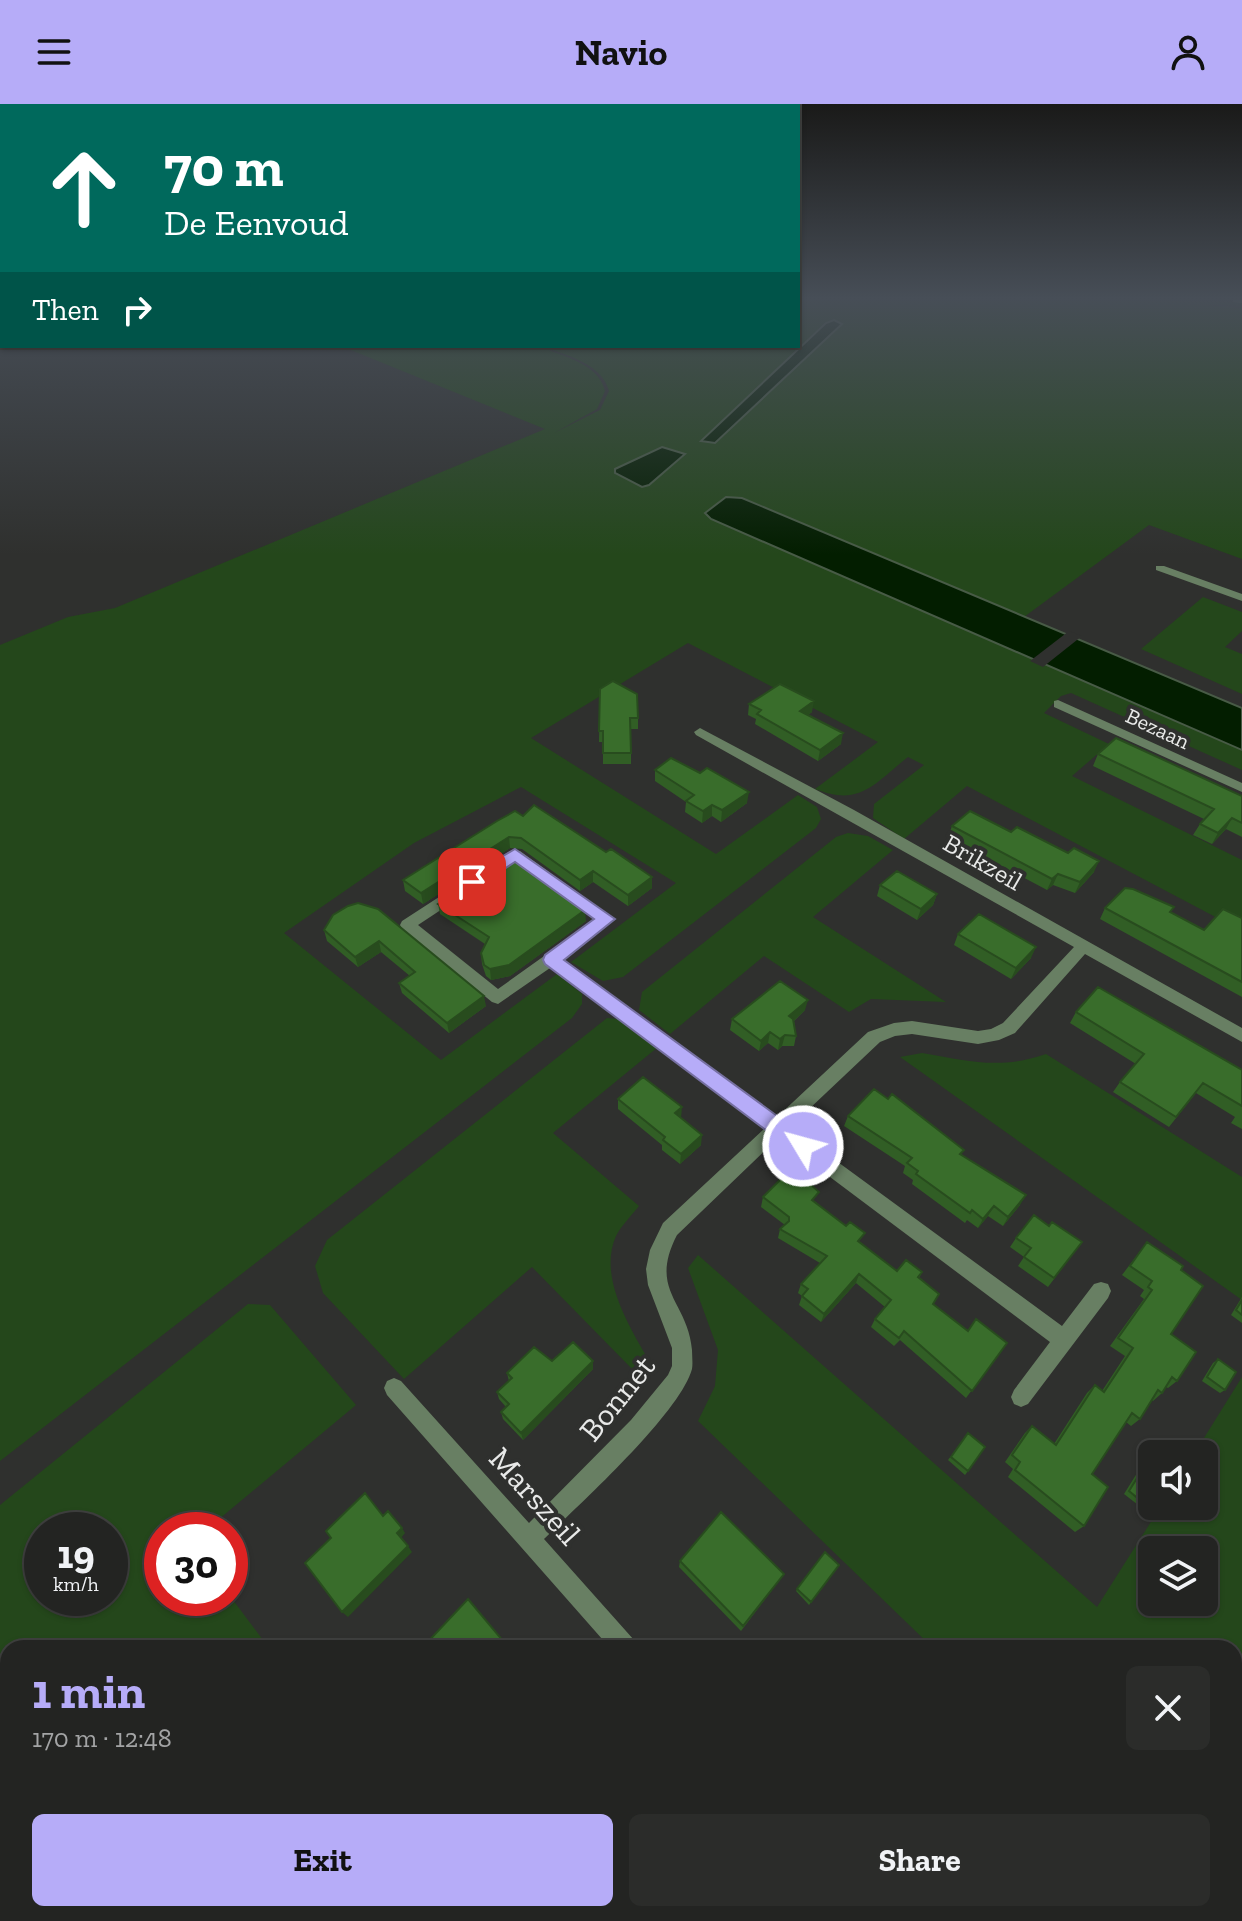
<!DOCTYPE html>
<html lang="en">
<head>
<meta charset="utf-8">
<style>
	:root { --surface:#232422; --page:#2b2c2a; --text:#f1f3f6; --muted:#a3a4a5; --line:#404140; --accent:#b6acf8 }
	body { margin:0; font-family:"Zilla Slab",serif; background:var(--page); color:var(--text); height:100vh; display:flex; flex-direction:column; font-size:30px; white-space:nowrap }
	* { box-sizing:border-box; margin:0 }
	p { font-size:26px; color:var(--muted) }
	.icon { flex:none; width:44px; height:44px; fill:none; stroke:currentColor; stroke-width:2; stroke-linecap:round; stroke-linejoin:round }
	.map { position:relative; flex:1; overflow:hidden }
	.side { position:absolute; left:0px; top:1536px; width:1242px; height:282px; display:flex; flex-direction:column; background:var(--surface); border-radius:24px 24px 0 0; box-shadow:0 2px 6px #0004,0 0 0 2px var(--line) }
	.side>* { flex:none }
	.hud { position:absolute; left:0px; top:0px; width:800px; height:244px; box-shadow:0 2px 6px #0004,0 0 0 2px var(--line); background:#00695c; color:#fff; overflow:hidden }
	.tools { position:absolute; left:1138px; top:1336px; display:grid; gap:16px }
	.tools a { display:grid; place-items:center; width:80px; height:80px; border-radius:12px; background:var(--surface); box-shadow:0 2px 6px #0004,0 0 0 2px var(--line); font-size:40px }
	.speed { position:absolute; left:24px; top:1408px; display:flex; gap:16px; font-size:40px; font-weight:700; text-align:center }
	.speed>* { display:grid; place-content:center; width:104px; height:104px; border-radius:50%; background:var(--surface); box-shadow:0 2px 6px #0004,0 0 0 2px var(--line); line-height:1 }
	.speed small { font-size:20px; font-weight:400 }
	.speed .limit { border:12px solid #d22; background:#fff; color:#111 }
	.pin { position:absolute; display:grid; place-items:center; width:68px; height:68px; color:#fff; margin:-34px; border-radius:16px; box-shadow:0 4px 12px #0006 }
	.me { position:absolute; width:88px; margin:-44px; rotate:307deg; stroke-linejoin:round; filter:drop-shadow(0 0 6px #0008) }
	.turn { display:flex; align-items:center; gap:28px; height:168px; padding:0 32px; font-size:36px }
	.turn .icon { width:104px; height:104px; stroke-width:2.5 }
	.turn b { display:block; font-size:56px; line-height:68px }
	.then { display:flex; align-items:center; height:76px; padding:0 32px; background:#0003; gap:16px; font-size:30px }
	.round { display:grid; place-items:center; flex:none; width:84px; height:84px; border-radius:12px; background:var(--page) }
	.overview { display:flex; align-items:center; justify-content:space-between; height:136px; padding:0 32px }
	h1 { font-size:48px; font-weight:800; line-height:60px; color:var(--accent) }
	.button { display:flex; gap:16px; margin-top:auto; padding:16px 32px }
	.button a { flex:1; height:92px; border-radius:12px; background:var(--accent); color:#111; font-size:32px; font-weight:800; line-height:92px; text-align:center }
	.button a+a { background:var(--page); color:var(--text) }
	header { display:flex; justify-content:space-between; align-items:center; height:104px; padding:0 32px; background:var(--accent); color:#111; font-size:36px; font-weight:800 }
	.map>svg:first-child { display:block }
	.green { fill:#24471b; fill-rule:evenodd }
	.water { fill:#031e00; stroke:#485b46; stroke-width:2 }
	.pier { fill:#2f302e }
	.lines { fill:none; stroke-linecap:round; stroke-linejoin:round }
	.street { fill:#687f63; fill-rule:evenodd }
	.secondary { fill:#87ac7e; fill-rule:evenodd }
	.wall { fill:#315e25 }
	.shaded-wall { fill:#284c1e }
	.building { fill:#396d2b; stroke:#284c1e; stroke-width:2 }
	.route { fill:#b6acf8; stroke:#7670a1; stroke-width:2 }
	.labels { text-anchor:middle; stroke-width:8; stroke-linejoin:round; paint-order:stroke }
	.far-street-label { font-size:22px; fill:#e8e9e8; stroke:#2f302e }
	.street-label { font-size:26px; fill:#e8e9e8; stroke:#2f302e }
	.near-street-label { font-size:32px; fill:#e8e9e8; stroke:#2f302e }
</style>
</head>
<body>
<header><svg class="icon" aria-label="menu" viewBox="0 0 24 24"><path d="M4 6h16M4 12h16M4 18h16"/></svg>Navio<svg class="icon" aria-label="person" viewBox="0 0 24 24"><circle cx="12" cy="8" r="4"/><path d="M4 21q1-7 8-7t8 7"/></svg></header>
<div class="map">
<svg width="1242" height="1817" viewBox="0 0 1242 1817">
	<rect width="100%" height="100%" fill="#2f302e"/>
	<path class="green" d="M798,196L1242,198V202L1183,199L1242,204V455L1149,421L1024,513L742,394L705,409L711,415L1242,646V666L1071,589L1061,592L1044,609L1109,640L1072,672L1242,756V827L967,682L904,735L873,714L874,700L924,661L908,653C874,680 860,703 815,685L878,638L688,539L531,634L716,750L798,691L817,703L821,715L816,724L623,873L603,877L571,858L676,779L521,683L414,739L284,829L441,956L557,870L582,890V900L572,914L0,1357V541L68,513L115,504L545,325L341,242H537C560,251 599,259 605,287L597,305L554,329L600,306L609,287C602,259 565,251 541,242H798Z
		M1203,493L1242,508V527L1225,543L1242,550V590L1141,545Z
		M848,729L868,732L893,746L813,813L946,898L871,895L849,908L764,852L670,930L639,906L642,888L836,733Z
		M607,914L618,915L658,943L553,1029L639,1102C632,1111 621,1122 616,1132C598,1172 629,1222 648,1255L636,1269L532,1163L404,1275L323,1189L315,1162L327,1136Z
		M922,949C969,957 1000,966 1046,950L1242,1073V1196L900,953Z
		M698,1151L1097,1503L1161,1402H1204V1350H1194L1242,1273V1817H897L890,1810H1234V1544H933L698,1317L715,1282L718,1246L688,1164ZM1152,1446H1204V1498H1152Z
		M248,1200L270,1201L356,1301L206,1426H162V1494L230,1492L269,1544H8V1810H465L470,1817H0V1401ZM42,1426H110V1494H42Z"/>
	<path class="water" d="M834,216L842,220L715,339L701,337L826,219Z
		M662,343L685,350L649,381L642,383L615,369V365Z
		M726,393L742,394L1242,604V646L711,415L705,409Z"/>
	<path class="pier" d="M1069,527L1082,532L1043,563L1030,557Z"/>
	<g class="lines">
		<path class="street" d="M1156,462H1164L1242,490V497L1156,466Z
			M1058,596L1242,679V688L1054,603V597Z
			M700,624L854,706L1242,924V938L1085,850L1015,929L999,936L978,940L912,930L895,932L880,938L790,1023L1062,1222L1094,1180L1101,1178L1108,1180L1111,1187L1108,1194L1028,1300L1021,1303L1014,1300L1011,1293L1014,1286L1050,1238L778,1034L677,1131C648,1187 688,1197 692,1246C692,1252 693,1259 692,1265C680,1309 580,1400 544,1435L634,1536L638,1544H610L387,1291L384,1284L387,1277L394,1274L401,1277L529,1419L631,1316L668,1271L672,1262V1244L648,1181L646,1165L650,1146L663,1119L765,1024L550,864L498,900L492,898L402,825L400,821L402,817L510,747H520L613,815L561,856L777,1013L868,928L894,919L912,917L978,927L991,925L1003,919L1074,843L696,631L694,628ZM515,757L596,815L498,885L418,821Z
			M850,1810H882L885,1817H853Z"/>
		<path class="secondary" d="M1233,196H1242V199L1233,198Z"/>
	</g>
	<path class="wall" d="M600,585L638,614V625H631V660H603V638H599Z
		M749,600L812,608L808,611L841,640L818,657L755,620L756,615L748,611Z
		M1098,650L1242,692V733L1226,725L1212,740L1193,731L1200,720L1204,715L1093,662Z
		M655,666L747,699L721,718L712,712L702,719L685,708L686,698L655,677Z
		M523,712L606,748L652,773V784L628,802L593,778L580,787L522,745L510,744L423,800L405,787L403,776Z
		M952,722L1011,728L1094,768L1075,789L1053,781L1047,786L948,733Z
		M880,781L937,790L933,801L917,816L877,792Z
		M566,792L586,817L510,872L491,876L486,872L482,860L481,849L485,840L440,810L438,800Z
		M348,802L486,902L449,929L402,889L399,879L410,872L381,848L358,863L327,837L324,826Z
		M1105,804L1171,808L1204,826L1242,814V893L1100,815Z
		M958,830L1031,854L1011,875L954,841Z
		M805,906L794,917L796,932L794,942H782L778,946L768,939L759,947L730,926L732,915Z
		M1076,908L1242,966V1025L1231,1019L1235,1013L1196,989L1169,1023L1113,988L1120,978L1136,960L1070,919Z
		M618,995L681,1014L701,1041L680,1060L662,1046V1041L618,1005Z
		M848,1012L962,1051L1020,1101L1003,1122L988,1112L978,1124L967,1116L965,1119L912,1080L913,1076L903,1069L905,1062L844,1022Z
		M763,1093L817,1098L816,1099L861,1139L897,1167L922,1168L919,1174L933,1200L968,1227L1007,1239L966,1294L900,1236L894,1242L871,1223L875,1215L885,1203L856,1179L821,1218L799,1201L802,1192L798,1189L801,1180L820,1159L778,1134L780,1125L785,1121L761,1103Z
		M1049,1122L1082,1138L1048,1183L1018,1162L1024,1153L1010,1143L1016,1134Z
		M1147,1138L1181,1166L1171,1230L1177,1277L1168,1284L1166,1283L1162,1289L1153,1297L1152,1296L1140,1315L1131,1322L1126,1318L1092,1370L1084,1422L1075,1428L1008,1373L1013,1365L1005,1358L1025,1329L1032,1322L1054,1340L1087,1289L1095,1281L1102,1287L1125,1252L1110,1242L1144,1195L1140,1192L1144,1186L1122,1171Z
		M1242,1193V1219L1231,1211Z
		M1218,1255L1225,1286L1220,1289L1202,1277L1213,1259Z
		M552,1257L593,1265L523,1336L503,1315L501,1308L506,1303L499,1295L497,1288L509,1277L507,1269Z
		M968,1329V1367L965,1371L948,1356Z
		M1144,1363L1146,1401L1142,1404L1124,1390L1139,1366Z
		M825,1448L839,1461L809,1501L796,1487Z
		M680,1457L784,1470L741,1527L679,1463Z"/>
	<path class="shaded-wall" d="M814,597L812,608L798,618L800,607Z
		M843,629L841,640L818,657L820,646Z
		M749,688L747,699L721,718L722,706Z
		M712,701V712L702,719L703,707Z
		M1232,714L1226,725L1212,740L1218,729Z
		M509,733L510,744L423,800L421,789Z
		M1099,757L1094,768L1075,789L1080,778Z
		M593,767V778L580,787V776Z
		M1058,770L1053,781L1047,786L1052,775Z
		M652,773V784L628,802V791Z
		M937,790L933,801L917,816L921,805Z
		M585,806L586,817L510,872L491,876L490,865Z
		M379,837L381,848L358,863L355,853Z
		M1036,843L1031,854L1011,875L1016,864Z
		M484,892L486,902L449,929L447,919Z
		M808,896L805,906L787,923L789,912Z
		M770,928L768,939L759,947L761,937Z
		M785,931L782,942L778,946L780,935Z
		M682,1003L681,1014L675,1009Z
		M702,1031L701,1041L680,1060L681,1050Z
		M1026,1091L1020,1101L1003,1122L1008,1113Z
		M994,1102L988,1112L978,1124L983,1115Z
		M859,1170L856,1179L821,1218L824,1210Z
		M593,1257V1265L523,1336L521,1329Z
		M402,1424L405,1429L401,1434L397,1429Z
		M408,1442L412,1448L348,1513L342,1508Z"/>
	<path class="building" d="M613,577L637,590L638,614H630L631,649H603V627H599L600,585Z
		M780,580L814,597L800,607L843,629L820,646L757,610L761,606L749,600Z
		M1116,634L1242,692V719L1232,714L1218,729L1200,720L1214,705L1098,650Z
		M671,654L700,669L707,664L749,688L722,706L712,701L703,707L686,697L694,691L655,666Z
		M534,701L606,748L611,745L652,773L628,791L593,767L580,776L521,734L509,733L421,789L403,776L497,717L515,707L523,712Z
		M970,707L1011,728L1017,723L1068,749L1074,744L1099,757L1080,778L1058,770L1052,775L952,722Z
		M514,750L566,787L562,789L585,806L509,861L490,865L484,861L481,849L489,833L438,800Z
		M897,767L937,790L921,805L880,781Z
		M1125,784L1133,785L1174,803L1170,808L1204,826L1223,805L1242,814V878L1105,804Z
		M358,799L378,805L484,892L447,919L399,879L415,868L379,837L355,853L324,826L333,811L348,802Z
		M979,810L1036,843L1016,864L958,830Z
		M780,877L808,896L789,912L793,915L796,932L785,931L780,935L770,928L761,937L732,915Z
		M1098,883L1242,966V1002L1203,979L1176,1013L1120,978L1144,950L1076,908Z
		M643,973L682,1003L675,1009L702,1031L681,1050L663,1036L665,1033L618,995Z
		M874,985L888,995L892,990L964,1046L960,1050L1026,1091L1008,1113L994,1102L983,1115L972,1106L970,1109L916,1070L918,1067L907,1059L912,1054L848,1012Z
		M792,1064L819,1088L812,1096L846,1122L850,1118L865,1129L858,1137L897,1167L906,1156L922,1168L918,1173L939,1190L933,1200L968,1227L976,1215L1007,1239L972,1287L904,1227L899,1234L875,1215L891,1196L859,1170L824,1210L802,1192L808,1185L801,1180L827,1152L780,1125L789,1117V1113L763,1093Z
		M1034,1111L1049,1122L1052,1118L1082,1138L1054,1174L1024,1153L1031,1144L1016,1134Z
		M1147,1138L1183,1162L1181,1166L1203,1182L1171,1230L1196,1248L1177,1277L1172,1273L1162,1289L1158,1286L1140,1315L1132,1309L1092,1370L1108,1383L1084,1422L1015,1366L1020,1358L1012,1351L1032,1322L1056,1341L1095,1281L1104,1288L1133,1244L1118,1234L1152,1186L1148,1183L1152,1177L1130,1162Z
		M1242,1196V1211L1236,1206Z
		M573,1238L593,1257L521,1329L501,1308L509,1300L497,1288L512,1274L507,1269L534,1243L552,1257Z
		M1218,1255L1236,1268L1225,1286L1207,1273Z
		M968,1329L985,1343L968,1367L951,1353Z
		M1144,1363L1152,1369V1391L1146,1401L1129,1387Z
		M365,1389L383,1412L388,1407L402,1424L397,1429L408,1442L342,1508L305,1459L331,1434L326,1427Z
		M721,1408L784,1470L743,1522L680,1457Z
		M825,1448L839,1461L811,1498L797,1485Z
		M468,1495L509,1544H422Z
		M675,1810H718L724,1817H670Z"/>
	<linearGradient id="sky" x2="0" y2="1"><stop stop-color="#1a1a19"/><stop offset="0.43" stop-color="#474e57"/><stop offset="1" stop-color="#474e57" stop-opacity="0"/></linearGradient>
	<rect width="1242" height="451" fill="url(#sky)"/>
	<path class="route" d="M515,745L615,815L564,856L810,1036L813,1042L810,1048L803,1051L795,1048L545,860L543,856L545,851L594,815L515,758L478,782H466V774Z"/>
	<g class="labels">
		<g class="far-street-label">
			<text transform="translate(1158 624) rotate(25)" y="8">Bezaan</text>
		</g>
		<g class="street-label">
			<text transform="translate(983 758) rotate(30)" y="9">Brikzeil</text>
		</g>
		<g class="near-street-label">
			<text transform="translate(617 1294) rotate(-51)" y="11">Bonnet</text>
			<text transform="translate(535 1392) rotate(48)" y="11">Marszeil</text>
		</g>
	</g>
</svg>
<div class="tools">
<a><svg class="icon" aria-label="sound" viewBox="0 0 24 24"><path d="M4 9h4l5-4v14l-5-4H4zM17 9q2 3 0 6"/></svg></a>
<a><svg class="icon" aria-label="layers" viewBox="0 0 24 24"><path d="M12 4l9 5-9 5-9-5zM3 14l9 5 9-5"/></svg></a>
</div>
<div class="speed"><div>19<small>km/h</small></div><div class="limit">30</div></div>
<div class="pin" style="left:472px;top:778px;background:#d93025"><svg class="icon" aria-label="arrive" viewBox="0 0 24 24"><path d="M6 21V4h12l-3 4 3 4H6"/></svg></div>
<svg class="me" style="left:803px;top:1042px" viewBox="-20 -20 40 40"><circle r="17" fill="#b6acf8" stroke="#fff" stroke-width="3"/><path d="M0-11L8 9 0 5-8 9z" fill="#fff"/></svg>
<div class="hud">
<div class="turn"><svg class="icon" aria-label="ahead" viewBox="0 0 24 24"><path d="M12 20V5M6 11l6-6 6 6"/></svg><div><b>70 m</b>De Eenvoud</div></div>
<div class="then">Then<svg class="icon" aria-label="right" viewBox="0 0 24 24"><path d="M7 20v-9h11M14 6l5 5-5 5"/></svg></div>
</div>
<section class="side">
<div class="overview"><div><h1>1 min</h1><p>170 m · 12:48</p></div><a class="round"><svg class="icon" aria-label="close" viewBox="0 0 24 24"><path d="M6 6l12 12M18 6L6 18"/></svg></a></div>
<div class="button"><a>Exit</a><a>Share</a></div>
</section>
</div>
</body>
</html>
